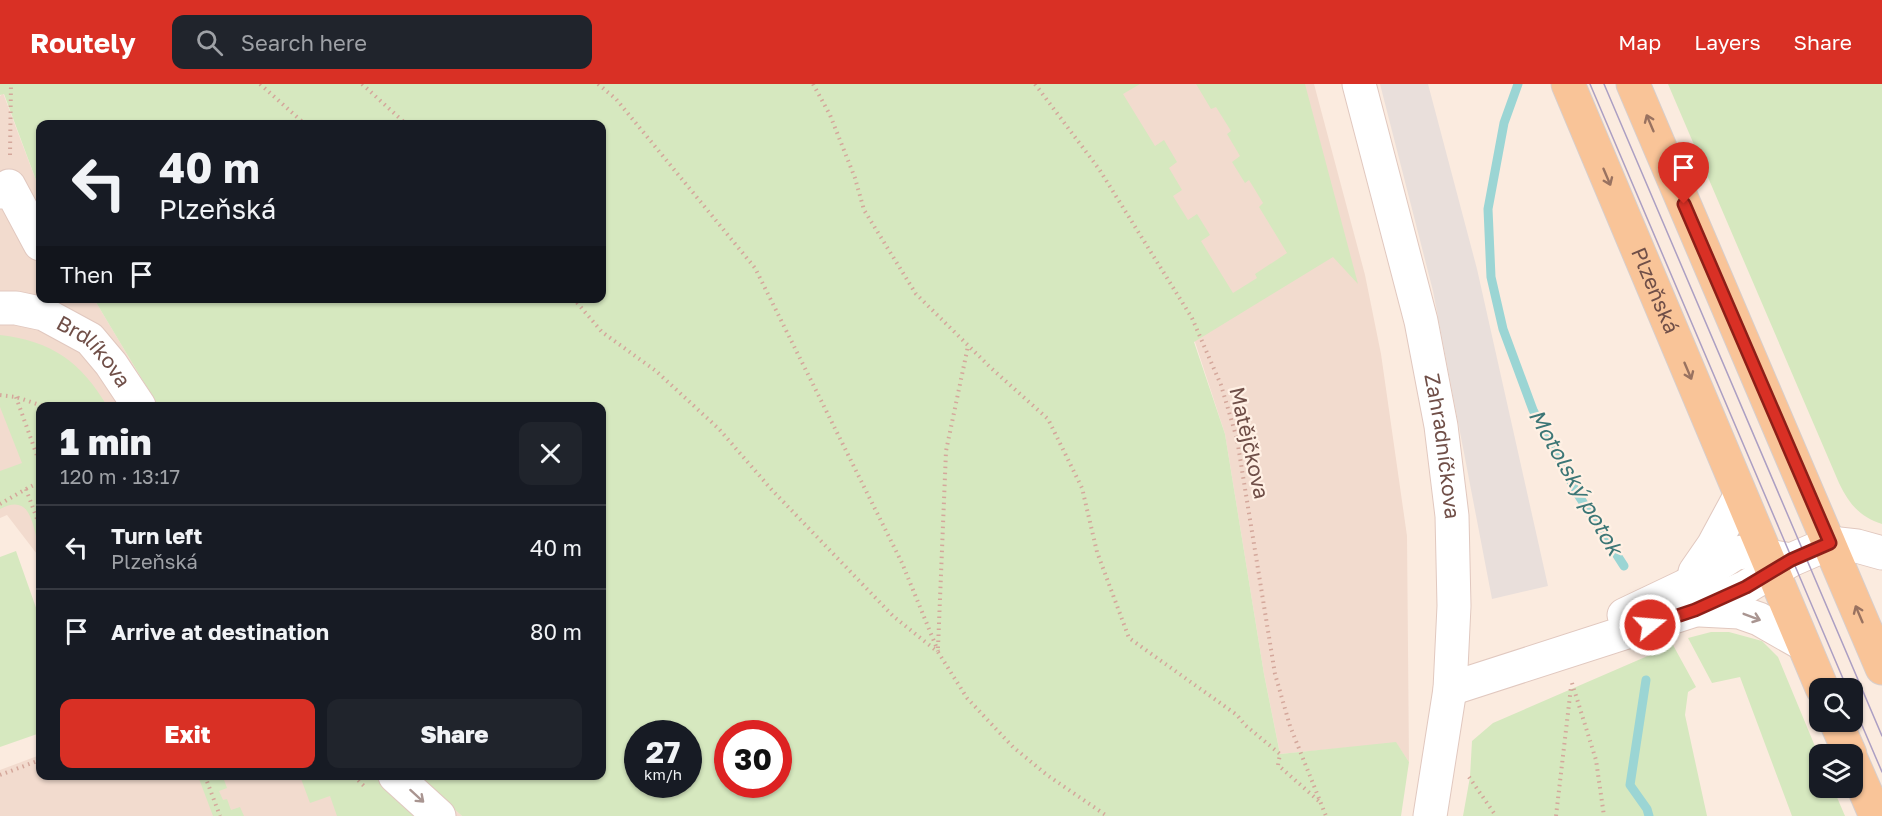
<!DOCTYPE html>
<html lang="en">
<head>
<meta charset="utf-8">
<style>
	:root { --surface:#171b24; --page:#20242c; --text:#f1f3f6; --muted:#9ea1a6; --line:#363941; --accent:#d93025 }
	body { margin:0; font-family:"Golos Text",sans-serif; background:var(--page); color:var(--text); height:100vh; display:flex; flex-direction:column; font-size:22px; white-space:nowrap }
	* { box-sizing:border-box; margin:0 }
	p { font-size:20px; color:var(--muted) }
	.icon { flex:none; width:33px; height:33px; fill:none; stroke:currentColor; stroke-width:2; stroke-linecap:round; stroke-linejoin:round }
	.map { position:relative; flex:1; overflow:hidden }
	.sheet { position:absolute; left:36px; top:318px; width:570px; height:378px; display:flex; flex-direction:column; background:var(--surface); border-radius:12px; box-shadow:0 2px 4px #0004 }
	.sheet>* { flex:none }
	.hud { position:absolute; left:36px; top:36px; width:570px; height:183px; border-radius:12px; box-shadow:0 2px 4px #0004; background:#171b24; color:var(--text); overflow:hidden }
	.fabs { position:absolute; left:1809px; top:594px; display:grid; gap:12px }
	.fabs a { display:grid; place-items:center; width:54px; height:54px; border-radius:12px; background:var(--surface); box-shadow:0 2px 4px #0004; font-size:30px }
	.speed { position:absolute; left:624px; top:636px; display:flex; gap:12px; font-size:30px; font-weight:700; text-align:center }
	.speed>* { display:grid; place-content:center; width:78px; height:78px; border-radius:50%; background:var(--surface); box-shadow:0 2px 4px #0004; line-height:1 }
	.speed small { font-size:15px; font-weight:400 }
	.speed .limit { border:9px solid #d22; background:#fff; color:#111 }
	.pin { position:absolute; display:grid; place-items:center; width:51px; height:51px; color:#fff; margin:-62px -26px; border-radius:50% 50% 50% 0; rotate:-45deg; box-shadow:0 0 6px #0007 }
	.pin .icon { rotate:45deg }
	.me { position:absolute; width:66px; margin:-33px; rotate:73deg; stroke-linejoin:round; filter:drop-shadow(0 0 4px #0008) }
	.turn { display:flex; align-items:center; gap:21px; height:126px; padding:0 24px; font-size:27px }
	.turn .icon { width:78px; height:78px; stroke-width:2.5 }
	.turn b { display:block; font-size:42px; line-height:51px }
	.then { display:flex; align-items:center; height:57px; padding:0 24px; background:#0003; gap:12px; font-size:22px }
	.round { display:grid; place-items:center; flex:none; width:63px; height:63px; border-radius:12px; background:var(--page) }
	.summary { display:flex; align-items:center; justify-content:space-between; height:102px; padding:0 24px }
	h1 { font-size:36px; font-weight:800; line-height:45px }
	.action { display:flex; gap:12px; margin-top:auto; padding:12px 24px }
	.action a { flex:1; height:69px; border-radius:12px; background:var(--accent); color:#fff; font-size:24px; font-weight:800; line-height:69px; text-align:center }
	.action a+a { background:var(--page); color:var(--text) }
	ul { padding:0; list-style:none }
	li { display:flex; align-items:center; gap:18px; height:84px; padding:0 24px; border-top:2px solid var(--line) }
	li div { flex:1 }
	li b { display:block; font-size:22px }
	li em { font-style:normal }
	header { display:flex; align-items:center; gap:36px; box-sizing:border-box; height:84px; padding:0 30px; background:var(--accent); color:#fff }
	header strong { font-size:28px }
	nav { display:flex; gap:33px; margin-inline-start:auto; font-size:21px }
	.search { width:420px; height:54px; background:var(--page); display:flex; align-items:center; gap:15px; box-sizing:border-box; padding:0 21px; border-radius:12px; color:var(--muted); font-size:22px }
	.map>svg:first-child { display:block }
	.residential { fill:#f2dbce }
	.industrial { fill:#e9dfdb }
	.green { fill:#d6e8bf; fill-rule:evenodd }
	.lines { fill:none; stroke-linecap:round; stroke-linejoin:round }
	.stream { stroke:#9bd5d4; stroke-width:9 }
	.minor-casing { stroke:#e1c8bf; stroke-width:35 }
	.major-casing { stroke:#d7cecc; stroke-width:35 }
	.path { stroke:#d4a79b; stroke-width:4; stroke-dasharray:1.5 4.5; stroke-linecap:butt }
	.minor { stroke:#fff; stroke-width:33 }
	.major { stroke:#f9c498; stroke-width:33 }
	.tram { stroke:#ac9fc3; stroke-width:1.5 }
	.oneway { stroke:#997260 }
	.oneway2 { stroke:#a99591 }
	.route-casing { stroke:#8d1f18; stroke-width:15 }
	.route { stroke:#d93025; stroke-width:10 }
	.labels { text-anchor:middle; stroke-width:4.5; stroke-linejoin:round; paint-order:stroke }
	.street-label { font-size:21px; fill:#704f48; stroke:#fff0e4 }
	.water-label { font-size:22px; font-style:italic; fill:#3c7676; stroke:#fff0e4 }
</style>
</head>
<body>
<header>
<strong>Routely</strong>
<div class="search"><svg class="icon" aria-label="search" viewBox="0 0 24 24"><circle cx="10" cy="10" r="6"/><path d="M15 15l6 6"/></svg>Search here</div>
<nav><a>Map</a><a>Layers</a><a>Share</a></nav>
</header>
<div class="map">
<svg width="1882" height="732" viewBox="0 0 1882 732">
	<rect width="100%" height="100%" fill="#fbebdf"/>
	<path class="residential" d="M1027,0H1314L1365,191L1381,270L1407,452L1409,678L1396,659L1280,670L1264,590L1225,350L1195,258Z
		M3,9L40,107V214L94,215L158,322H40V474L7,431L0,434V12Z
		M40,671V692H417L462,732H0V686Z"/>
	<path class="industrial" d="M1380,0H1428L1477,185L1548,502L1492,515L1433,207Z"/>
	<path class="green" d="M0,0H1140L1123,10L1155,62L1164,56L1177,78L1169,84L1182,106L1173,112L1188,136L1197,130L1210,151L1201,157L1233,209L1257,194L1255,190L1287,169L1259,123L1263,119L1249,96L1245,99L1232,78L1240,72L1227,50L1231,47L1216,23L1211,25L1196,0H1305L1358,200L1333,173L1194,258L1225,350L1264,590L1280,670L1396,658L1409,678L1401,732H462L417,692H602V322H158L94,215L602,214V40H40V107L4,10L0,11ZM638,650H688V700H638ZM728,650H778V700H728Z
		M1668,0H1882V440C1860,433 1849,420 1839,399Z
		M0,251C52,257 81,278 107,322H40V466C32,442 32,408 0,425V387L22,379L0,323Z
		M16,467L40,535V649L0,663V473Z
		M1711,548H1729L1762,557L1778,573L1819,672L1820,704H1833L1845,732H1792L1740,593L1712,599L1688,554Z
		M1673,561L1696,603L1688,608L1685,631L1707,732H1463L1470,693L1472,657L1493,639Z
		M198,692H228L223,693L227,704L219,707L223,716L227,715L231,726L240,723L244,732H213Z
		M300,692H368L402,706L425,732H337L330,712L310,719Z"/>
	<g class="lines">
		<path class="stream" d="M1518,0L1504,39L1488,125L1491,193L1503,245L1533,326L1577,409L1624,482
			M1646,596L1630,701L1647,725L1649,732"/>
		<defs>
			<g id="minor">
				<path id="s1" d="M1359,0L1421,237L1441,342L1452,432L1454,522L1450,605L1430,732"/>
				<path d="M0,108L9,102L40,160"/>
				<path id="s2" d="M0,224H16L44,230L90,255L111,280L139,322"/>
				<path d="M1695,488L1713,462L1740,412"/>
				<path d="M1700,526L1739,528L1759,535L1803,560"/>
				<path d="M1624,531L1685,502L1736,469L1745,468L1791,476"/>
				<path d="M1450,605L1695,526L1746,503L1791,476L1830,459L1857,462L1882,469"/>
				<path d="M395,692L439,732"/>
			</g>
			<g id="major">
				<path id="s3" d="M1568,0L1822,604"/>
				<path d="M1633,0L1882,584"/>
				<path d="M1836,638L1850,670"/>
				<path d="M1852,677L1876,732"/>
			</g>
		</defs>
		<use href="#minor" class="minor-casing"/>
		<use href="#major" class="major-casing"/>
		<path class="path" d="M260,0L305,40
			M362,0L406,40
			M598,0L616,15L755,184L902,479L938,567
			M813,0L830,31L855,94L864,126L916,210L990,283L1048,335L1082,404L1097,468L1129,554L1237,631L1245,641L1280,670L1278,681L1321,719
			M1035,0L1099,85L1192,234L1221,301L1237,355L1275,590L1290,642L1326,732
			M10,71L11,0
			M573,214L602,248L656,287L719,345L771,405L893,532L938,568L967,614L1013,663L1047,691L1107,732
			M0,311L16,313L43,322
			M16,313L40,380
			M26,405L40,398
			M0,420L26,405L40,443
			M938,564L946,367L968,262
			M1572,599L1596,676L1604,732
			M0,691L40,676
			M205,692L220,732
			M354,692L365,703
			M1469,693L1496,732
			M1556,732L1571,603"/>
		<use href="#minor" class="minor"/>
		<use href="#major" class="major"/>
		<path class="tram" d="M1590,0L1847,604
			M1604,0L1882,652
			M1852,618L1882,688"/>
	</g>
	<defs><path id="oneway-shaft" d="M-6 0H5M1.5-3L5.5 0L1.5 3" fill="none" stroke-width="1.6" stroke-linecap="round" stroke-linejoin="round" transform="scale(1.5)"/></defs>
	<g class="oneway">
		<use href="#oneway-shaft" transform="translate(1650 39) rotate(-113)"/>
		<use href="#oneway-shaft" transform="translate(1607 93) rotate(67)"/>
		<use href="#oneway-shaft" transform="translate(1688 287) rotate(67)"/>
		<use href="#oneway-shaft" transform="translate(1859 530) rotate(-113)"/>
	</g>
	<g class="oneway2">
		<use href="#oneway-shaft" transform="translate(1752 533) rotate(21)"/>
		<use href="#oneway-shaft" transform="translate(417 712) rotate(42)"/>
	</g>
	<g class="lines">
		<defs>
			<path id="route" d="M1650,541L1695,526L1746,503L1791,476L1830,459L1684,120"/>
		</defs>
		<use href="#route" class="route-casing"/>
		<use href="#route" class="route"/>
	</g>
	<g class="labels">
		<g class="street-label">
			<text dy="7" stroke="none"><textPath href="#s3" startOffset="224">Plzeňská</textPath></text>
			<text dy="7" stroke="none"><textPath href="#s2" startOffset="108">Brdlíkova</textPath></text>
			<text transform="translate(1249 359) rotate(77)" y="7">Matějčkova</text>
			<text dy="7" stroke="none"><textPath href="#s1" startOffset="372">Zahradníčkova</textPath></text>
		</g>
		<g class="water-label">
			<text transform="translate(1576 398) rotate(60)" y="8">Motolský potok</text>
		</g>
	</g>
</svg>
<div class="fabs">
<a><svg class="icon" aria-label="search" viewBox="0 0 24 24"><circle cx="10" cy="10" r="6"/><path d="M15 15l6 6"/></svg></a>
<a><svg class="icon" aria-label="layers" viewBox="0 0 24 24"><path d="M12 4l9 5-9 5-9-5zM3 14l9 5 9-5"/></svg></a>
</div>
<div class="speed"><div>27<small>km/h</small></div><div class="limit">30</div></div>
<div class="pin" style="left:1684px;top:120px;background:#d93025"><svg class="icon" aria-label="arrive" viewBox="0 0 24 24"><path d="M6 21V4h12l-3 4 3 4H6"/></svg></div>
<svg class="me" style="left:1650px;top:541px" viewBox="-20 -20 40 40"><circle r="17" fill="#d93025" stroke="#fff" stroke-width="3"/><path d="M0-11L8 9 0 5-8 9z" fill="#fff"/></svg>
<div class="hud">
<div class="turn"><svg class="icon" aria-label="left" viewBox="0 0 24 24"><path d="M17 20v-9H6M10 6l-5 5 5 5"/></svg><div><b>40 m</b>Plzeňská</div></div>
<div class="then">Then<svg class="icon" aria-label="arrive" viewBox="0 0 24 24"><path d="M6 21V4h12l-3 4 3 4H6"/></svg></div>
</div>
<section class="sheet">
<div class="summary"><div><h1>1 min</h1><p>120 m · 13:17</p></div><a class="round"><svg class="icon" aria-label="close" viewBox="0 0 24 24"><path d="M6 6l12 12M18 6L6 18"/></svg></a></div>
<ul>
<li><svg class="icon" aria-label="left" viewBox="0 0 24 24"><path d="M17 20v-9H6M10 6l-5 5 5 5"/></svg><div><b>Turn left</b><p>Plzeňská</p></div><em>40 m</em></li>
<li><svg class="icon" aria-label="arrive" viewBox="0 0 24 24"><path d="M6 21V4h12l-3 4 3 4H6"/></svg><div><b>Arrive at destination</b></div><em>80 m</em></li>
</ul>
<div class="action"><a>Exit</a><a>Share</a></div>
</section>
</div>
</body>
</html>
